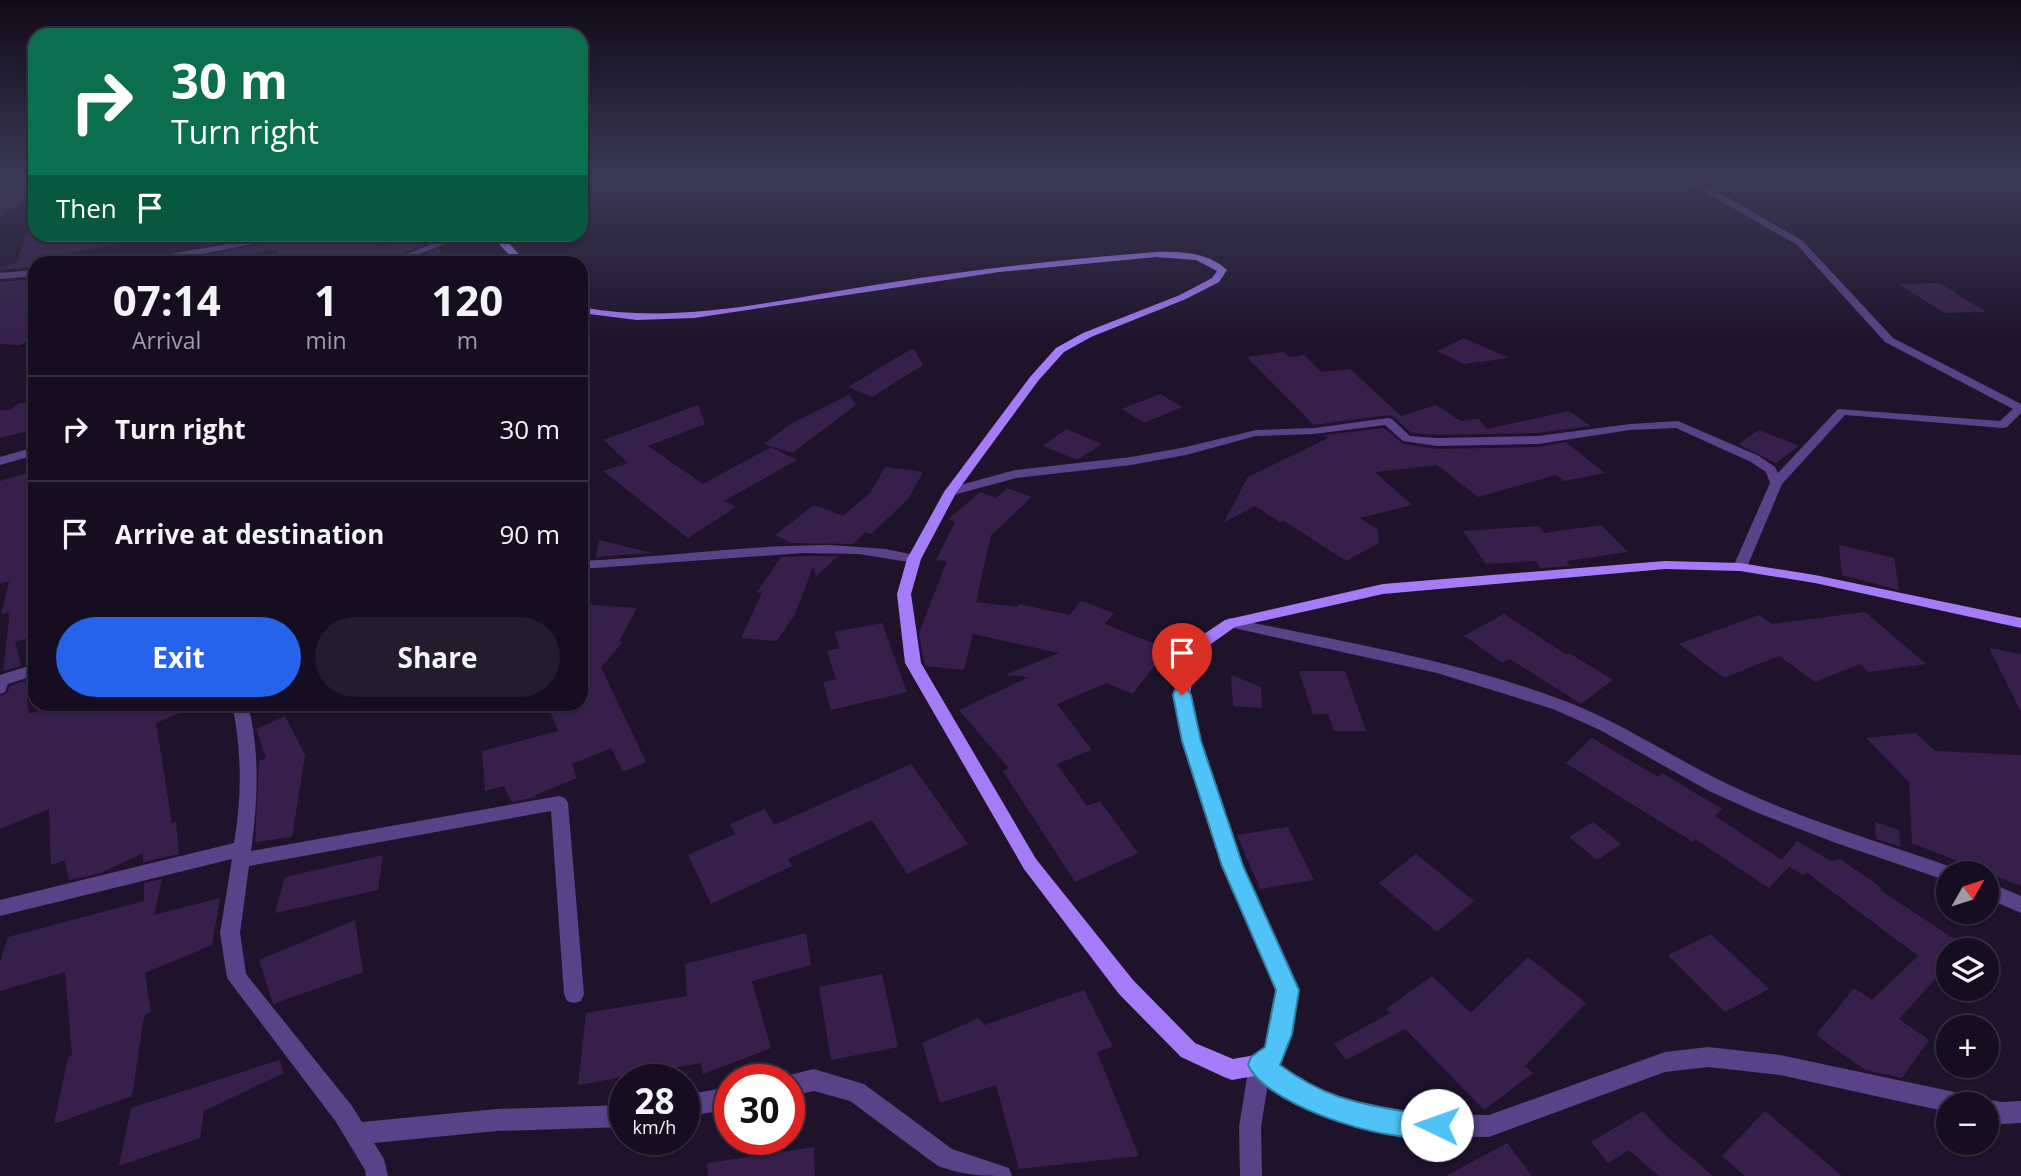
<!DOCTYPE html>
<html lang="en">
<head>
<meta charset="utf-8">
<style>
	:root { --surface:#160e20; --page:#231c2d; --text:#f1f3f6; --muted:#9e9ca5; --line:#352e3e; --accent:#2563eb }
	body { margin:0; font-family:"Open Sans",sans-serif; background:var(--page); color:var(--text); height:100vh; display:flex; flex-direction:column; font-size:26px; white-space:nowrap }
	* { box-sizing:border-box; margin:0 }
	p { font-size:23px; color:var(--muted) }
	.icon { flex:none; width:38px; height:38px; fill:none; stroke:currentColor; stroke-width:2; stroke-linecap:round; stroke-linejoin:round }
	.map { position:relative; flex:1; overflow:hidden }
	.side { position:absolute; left:28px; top:256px; width:560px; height:455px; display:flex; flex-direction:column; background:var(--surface); border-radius:21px; box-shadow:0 2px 5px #0004,0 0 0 2px var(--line) }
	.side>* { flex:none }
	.top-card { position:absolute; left:28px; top:28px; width:560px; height:214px; border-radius:21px; box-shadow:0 2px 5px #0004,0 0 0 2px var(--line); background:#0b6e4f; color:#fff; overflow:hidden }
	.needle { width:46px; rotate:51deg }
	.controls { position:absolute; left:1936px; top:861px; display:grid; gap:14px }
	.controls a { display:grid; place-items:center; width:63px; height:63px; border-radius:50%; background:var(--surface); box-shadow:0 2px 5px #0004,0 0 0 2px var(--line); font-size:35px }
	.speed { position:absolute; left:609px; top:1064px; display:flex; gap:14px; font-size:35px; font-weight:700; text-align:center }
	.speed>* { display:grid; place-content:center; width:91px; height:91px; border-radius:50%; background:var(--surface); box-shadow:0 2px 5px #0004,0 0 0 2px var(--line); line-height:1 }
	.speed small { font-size:18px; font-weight:400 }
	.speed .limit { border:10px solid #d22; background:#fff; color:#111 }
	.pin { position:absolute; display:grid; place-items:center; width:60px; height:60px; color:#fff; margin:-72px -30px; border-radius:50% 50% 50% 0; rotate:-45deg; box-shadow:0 0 7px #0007 }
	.pin .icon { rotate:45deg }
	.me { position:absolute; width:77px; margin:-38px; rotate:273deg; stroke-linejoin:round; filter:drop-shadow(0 0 5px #0008) }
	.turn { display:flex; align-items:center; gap:24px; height:147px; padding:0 28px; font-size:32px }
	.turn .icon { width:91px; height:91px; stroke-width:2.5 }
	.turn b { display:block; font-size:49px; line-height:60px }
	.then { display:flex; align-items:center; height:66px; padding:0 28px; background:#0003; gap:14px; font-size:26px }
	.eta { display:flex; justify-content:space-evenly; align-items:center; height:119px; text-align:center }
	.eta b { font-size:42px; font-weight:700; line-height:49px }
	.cta { display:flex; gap:14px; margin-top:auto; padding:14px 28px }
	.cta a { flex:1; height:80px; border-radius:42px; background:var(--accent); color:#fff; font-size:28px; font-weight:700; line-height:80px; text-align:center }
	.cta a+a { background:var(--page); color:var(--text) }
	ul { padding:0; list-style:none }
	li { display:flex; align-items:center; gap:21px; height:105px; padding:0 28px; border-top:2px solid var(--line) }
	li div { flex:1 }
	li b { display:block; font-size:26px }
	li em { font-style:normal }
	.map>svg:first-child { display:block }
	.building { fill:#36204b }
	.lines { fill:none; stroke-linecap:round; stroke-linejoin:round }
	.pedestrian { fill:#594287; fill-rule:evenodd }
	.minor { fill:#594287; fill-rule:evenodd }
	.secondary { fill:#a47cf7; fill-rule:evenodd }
	.route { fill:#4fc3f7; stroke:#337fa1; stroke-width:2 }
</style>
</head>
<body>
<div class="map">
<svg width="2021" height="1176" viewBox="0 0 2021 1176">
	<rect width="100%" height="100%" fill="#1e132b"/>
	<path class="building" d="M35,176V194L0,217V178Z
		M30,221L35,222V234H114L115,244L47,258L44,262H35V267L0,270V266L17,263Z
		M216,234H266L211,244Z
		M308,234H376L377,247L426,235L431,241L384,262H278L277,249L215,262H201L204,256Z
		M438,249L450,262H405Z
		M35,279V336L21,345L0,344V282Z
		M1939,283L1986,312L1944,313L1899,284Z
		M1464,338L1509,358L1464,364L1437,351Z
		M913,348L923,365L872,397L848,387Z
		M1284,352L1289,357L1304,355L1321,372L1350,369L1401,416L1436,405L1461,421L1479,419L1487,429L1569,411L1591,426L1538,433L1437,435L1411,433L1394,417L1388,415L1314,425L1247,357Z
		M1160,394L1182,407L1144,423L1122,409Z
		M849,395L856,405L792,453L764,444L789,425Z
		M19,403H35V429L0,438V410H10Z
		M698,405L705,424L648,446L703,484L771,447L797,460L724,501L736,507L688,538L603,471L628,463L604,440Z
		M1384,428L1403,444L1437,449L1538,447L1566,442L1605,473L1564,481L1556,475L1478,497L1437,465L1375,472L1412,505L1360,518L1377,529L1379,543L1346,561L1283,520L1280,522L1255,506L1224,522L1248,477L1328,438L1324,435Z
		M1066,429L1102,444L1077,460L1043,446Z
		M1759,430L1799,446L1776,463L1738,444Z
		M885,467L923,472L909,498L871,534L865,532L853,544L791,543L775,535L814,505L843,516L870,493Z
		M35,471V636L15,642L21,666L3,671L10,612L1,615L9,581L0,584V481Z
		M1007,488L1032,497L991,535L976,602L1017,607L1019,604L1070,615L1081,601L1114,613L1105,624L1167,649L1133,694L1107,683L1057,704L1092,750L1057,764L1087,806L1100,801L1138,853L1075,882L1003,771L1009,768L959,710L1029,677L1005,675L1059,653L973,634L964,670L926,666L924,662L919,633L947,561L936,560L955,522L949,519L980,492L996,498Z
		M1601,525L1628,552L1566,561L1570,566L1540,568L1536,561L1486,564L1463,531L1539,526L1544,533Z
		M599,540L652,553L596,557Z
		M1839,545L1894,558L1899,590L1842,575Z
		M804,556H838L816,577L813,567L795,614L777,641L741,638L762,593L757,592L781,557Z
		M581,604L637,608L619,641L623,642L601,667L646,762L623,772L611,748L572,764L577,778L535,795L536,797L512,802L504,786L485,791L482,751L558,731L547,704H581Z
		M1865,612L1926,664L1868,672L1860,664L1815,682L1779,656L1724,678L1679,644L1759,615L1772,624Z
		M1504,614L1567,655L1569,653L1613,680L1581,704L1510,659L1503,663L1464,636Z
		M882,623L907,692L831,710L823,682L836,679L827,651L840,648L834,632Z
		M1989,648L2021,654V712Z
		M1299,671H1345L1366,731H1334L1328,714H1313Z
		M1231,675L1261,687L1262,708L1233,706Z
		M25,681L29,714L57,704H201L156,723L172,823L176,821L179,854L143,862V853L101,873L69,880L65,860L51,865L49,809L0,829V696L7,693L10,686Z
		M285,716L305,755L292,837L255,842L259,761L266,758L256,729Z
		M1915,733L1935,751L2021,755V886L1912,843L1909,782L1866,738Z
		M1592,738L1658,777L1662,773L1722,809L1715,816L1782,860L1797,841L1831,861L1840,859L1882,888L1880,890L1965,946L1961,950H1948V965L1899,1019L1929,1040L1902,1078L1865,1070L1816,1035L1854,988L1872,1000L1918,956L1806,872L1804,875L1789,867L1769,888L1695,839L1693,842L1566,763Z
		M911,764L968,844L907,874L872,820L788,859L792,866L711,904L688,855L735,834L730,824L765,809L774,825Z
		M1593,822L1621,844L1597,860L1569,837Z
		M1875,822L1899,830L1901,847L1876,839Z
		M1288,827L1314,880L1260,889L1237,835Z
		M1416,854L1474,901L1437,932L1379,883Z
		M383,855L378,890L275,913L285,877Z
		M162,879L154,915L220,898L212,945L145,973L151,1012L144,1016L132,1096L54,1124L68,1057L72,1056L65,972L0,991V962L8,937L144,901V883Z
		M355,920L363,972L273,1004L259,960Z
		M806,933L811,965L752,981L771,1048L703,1074L701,1063L578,1085L586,1013L687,996L685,964Z
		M1711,934L1769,989L1725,1012L1668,955Z
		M1528,957L1586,1003L1525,1066L1533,1073L1484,1110L1405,1029L1346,1060L1334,1044L1390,1013L1386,1009L1432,976L1471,1013Z
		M882,974L898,1047L831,1060L819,987Z
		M1084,990L1113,1047L1097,1052L1139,1156L1019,1169L996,1085L940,1103L922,1043L979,1018L985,1025Z
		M279,1060L284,1073L204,1111L200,1138L119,1166L131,1108Z
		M1643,1111L1665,1135L1713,1176H1659L1629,1150L1608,1163L1591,1142Z
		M1765,1111L1842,1176H1745L1722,1156Z
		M1507,1143L1532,1176H1446Z
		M814,1147L815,1176H708L707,1163Z"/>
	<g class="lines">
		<path class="pedestrian" d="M457,234H470L399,262H387Z
			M35,447V455L0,465V457Z
			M831,545L886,549L919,556L921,559L914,563L859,554L804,553L581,569V561C664,557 748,545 831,545Z
			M35,664V675L8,684L5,692L0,694V675Z"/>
		<path class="minor" d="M1673,176H1684L1713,189L1803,241L1893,338L2021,404V413L2007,427L2003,428L1845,415L1782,484L1747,567L1740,571L1733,567L1770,483L1766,472L1751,462L1676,428L1630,430L1538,444L1437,446L1403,441L1385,425L1314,434L1256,436L1186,455L1131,465L1016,478L950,496L944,492L946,489L1015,470L1131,457L1186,447L1256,430L1314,428L1388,418L1392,419L1410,436L1437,438L1538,436L1630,424L1678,421L1759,456L1775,467L1778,473L1838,409L2000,421L2013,409L1885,342L1797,245L1707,193Z
			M284,234H306L170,260L115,262L120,259L170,254Z
			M35,270V276L0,279V273Z
			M1230,618C1342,642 1457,660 1565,701C1628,725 1683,765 1745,792C1813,823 1884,843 1954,868L1957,873H1948V881L1836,843L1758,813L1709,791L1600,730L1553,709L1437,673L1225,626L1223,623L1225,620Z
			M232,704H248C260,752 258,801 251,851L559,796L565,798L568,803L584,994L581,1001L574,1003L567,1001L564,994L551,811L249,866L240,933L246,974L352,1106L362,1122L497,1109L625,1105V1127L497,1131L374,1143L384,1159L388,1176H366L365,1170L336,1122L227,978L220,933L232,859L0,916V900L234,843C242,797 242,751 232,704Z
			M1986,881L2021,896V913L1986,898Z
			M1708,1047L1780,1055L1959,1093L1967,1096L1970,1104H1948V1112L1780,1075L1708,1067L1665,1072L1489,1137L1411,1136L1347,1125L1286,1098L1268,1084L1261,1127L1262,1176H1240L1239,1127L1249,1065L1252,1058L1260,1055L1302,1082L1348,1103L1411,1114L1489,1115L1665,1052Z
			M814,1069L864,1084L952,1149L1009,1168L1012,1176C983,1176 966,1176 938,1166L850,1101L814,1091L789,1096V1080H780L781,1077Z
			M730,1087V1109L684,1117V1095Z
			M1986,1099L2001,1102L2021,1101V1123L2001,1124L1986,1121V1104H1977Z"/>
		<path class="secondary" d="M485,234C503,234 515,248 524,262H516L499,244Z
			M1156,252C1181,251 1207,252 1227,270L1219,282L1186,299L1091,337L1064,352L1038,381L956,493L921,559L911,594L921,663L1036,859L1133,980L1195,1043L1233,1059L1255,1055L1265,1048L1277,990L1223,866L1184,741L1174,695L1182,661L1198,638L1225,620L1383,584L1665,561L1740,563L1815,575L2021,618V628L1815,583L1740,571L1665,569L1383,594L1235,627L1208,646L1194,666L1190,695L1200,741L1241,866L1297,990L1290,1034L1281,1061L1260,1075L1232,1080L1224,1077L1181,1057L1119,994L1024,869L905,663L897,594L907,559L944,492L1030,377L1056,348L1083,333L1180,295L1212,278L1217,271L1196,260L1156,257L999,272L694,318L637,320L581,313V307C683,326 786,298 887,283C976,269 1066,259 1156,252Z"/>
	</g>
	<linearGradient id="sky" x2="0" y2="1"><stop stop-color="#100a18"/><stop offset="0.52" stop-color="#3b3955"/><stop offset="1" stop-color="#3b3955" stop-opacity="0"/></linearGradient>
	<rect width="2021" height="341" fill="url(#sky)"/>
	<path class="route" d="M1182,689L1188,690L1191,695L1201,741L1243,866L1299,990L1292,1034L1280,1065C1323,1096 1350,1102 1402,1111C1417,1113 1432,1111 1446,1117L1449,1125L1446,1134C1405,1151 1266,1107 1248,1065L1251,1057L1265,1047L1276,990L1222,866L1182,741L1173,695L1175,690Z"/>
</svg>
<div class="controls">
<a><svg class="needle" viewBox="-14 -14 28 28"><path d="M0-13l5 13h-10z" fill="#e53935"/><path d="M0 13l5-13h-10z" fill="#9e9ca5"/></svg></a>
<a><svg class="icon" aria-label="layers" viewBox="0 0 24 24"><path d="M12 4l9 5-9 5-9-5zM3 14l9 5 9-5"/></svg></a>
<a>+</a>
<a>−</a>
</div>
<div class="speed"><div>28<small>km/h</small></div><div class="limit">30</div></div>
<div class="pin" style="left:1182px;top:695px;background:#d93025"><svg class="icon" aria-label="arrive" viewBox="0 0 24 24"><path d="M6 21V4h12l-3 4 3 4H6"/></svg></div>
<svg class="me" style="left:1437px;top:1125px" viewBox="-20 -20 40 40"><circle r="19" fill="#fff"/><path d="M0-13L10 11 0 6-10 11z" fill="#4fc3f7"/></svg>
<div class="top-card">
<div class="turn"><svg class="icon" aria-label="right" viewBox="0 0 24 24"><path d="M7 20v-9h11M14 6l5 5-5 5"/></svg><div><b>30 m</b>Turn right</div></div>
<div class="then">Then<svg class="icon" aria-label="arrive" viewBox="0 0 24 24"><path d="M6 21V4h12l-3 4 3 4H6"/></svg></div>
</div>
<section class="side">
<div class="eta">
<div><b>07:14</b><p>Arrival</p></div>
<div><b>1</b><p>min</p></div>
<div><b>120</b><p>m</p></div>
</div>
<ul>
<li><svg class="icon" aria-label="right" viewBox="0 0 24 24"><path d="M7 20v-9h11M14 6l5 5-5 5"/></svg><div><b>Turn right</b></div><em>30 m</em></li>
<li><svg class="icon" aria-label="arrive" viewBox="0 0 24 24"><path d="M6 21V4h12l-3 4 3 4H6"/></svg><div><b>Arrive at destination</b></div><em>90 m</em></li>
</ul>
<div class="cta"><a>Exit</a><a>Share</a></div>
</section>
</div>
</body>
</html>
